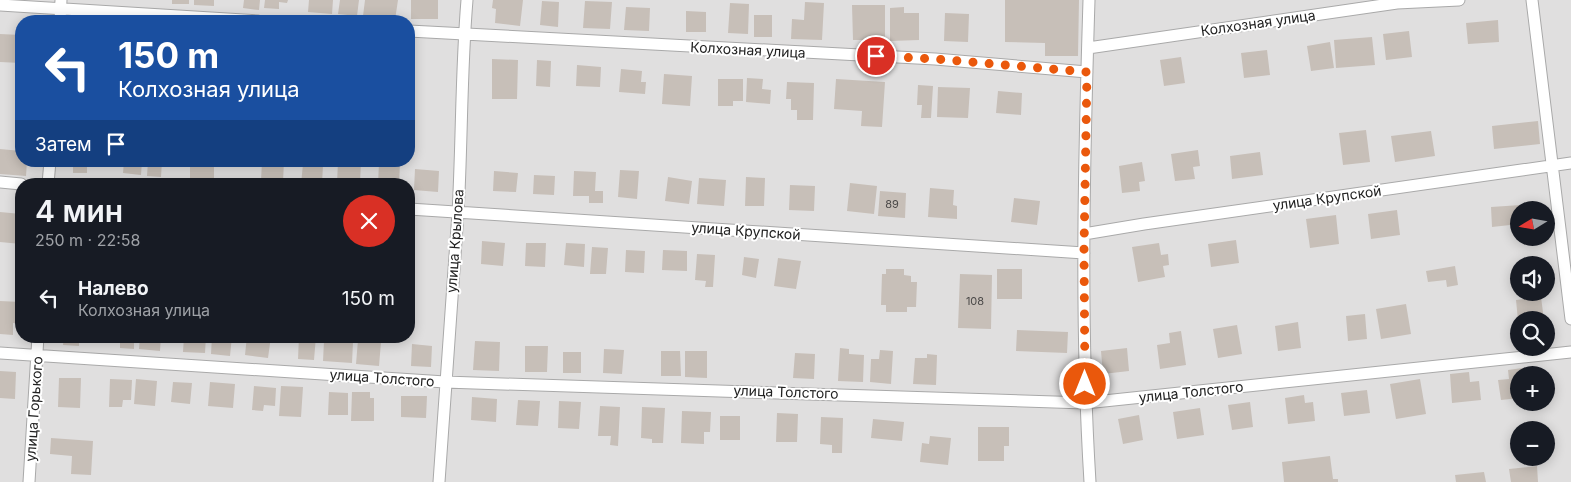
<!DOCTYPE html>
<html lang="ru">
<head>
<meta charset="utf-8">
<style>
	:root { --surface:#171b24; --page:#242831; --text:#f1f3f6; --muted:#9ea1a6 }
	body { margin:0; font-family:Inter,sans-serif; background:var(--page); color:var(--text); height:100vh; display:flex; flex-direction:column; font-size:19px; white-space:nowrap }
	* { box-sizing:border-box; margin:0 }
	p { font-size:16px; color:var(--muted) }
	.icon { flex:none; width:28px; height:28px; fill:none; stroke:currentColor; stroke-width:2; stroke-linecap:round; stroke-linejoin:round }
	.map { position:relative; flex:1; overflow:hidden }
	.drawer { position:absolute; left:15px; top:178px; width:400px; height:165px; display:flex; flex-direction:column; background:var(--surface); border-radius:20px; box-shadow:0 2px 12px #0003 }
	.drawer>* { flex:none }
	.guide { position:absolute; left:15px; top:15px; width:400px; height:152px; border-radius:20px; box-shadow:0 2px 12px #0003; background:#1a4fa0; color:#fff; overflow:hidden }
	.needle { width:32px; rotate:259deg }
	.fabs { position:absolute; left:1510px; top:201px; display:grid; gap:10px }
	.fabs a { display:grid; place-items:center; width:45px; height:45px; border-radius:50%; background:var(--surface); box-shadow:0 2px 12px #0003; font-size:25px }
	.pin { position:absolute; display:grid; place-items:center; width:42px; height:42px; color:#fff; margin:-21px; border:2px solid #fff; border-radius:50%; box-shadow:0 1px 5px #0007 }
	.me { position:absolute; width:55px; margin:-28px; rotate:0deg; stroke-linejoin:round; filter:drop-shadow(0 0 4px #0008) }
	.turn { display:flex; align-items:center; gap:18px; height:105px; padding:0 20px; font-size:22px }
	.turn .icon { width:65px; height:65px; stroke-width:2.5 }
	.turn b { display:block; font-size:35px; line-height:42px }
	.then { display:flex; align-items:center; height:48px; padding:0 20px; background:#0003; gap:10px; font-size:19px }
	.round { display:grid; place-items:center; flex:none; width:52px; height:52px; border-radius:26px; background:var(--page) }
	.summary { display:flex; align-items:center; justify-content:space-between; height:85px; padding:0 20px }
	h1 { font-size:30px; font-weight:600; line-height:38px }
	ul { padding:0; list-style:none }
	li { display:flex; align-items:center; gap:15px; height:70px; padding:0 20px }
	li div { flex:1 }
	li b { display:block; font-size:19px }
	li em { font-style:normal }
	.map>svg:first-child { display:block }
	.residential { fill:#e0dfdf; fill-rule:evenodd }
	.building { fill:#c7bfb8 }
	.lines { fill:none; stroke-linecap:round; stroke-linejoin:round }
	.minor-casing { stroke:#a9a9a9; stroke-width:13 }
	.minor { stroke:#fff; stroke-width:11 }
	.route { stroke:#ea580c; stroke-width:9; stroke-dasharray:0 16.2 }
	.labels { text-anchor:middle; stroke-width:4; stroke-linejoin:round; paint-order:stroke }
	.number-label { font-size:11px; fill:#4b4948 }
	.street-label { font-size:14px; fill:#222; stroke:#fff }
</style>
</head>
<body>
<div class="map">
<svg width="1571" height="482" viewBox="0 0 1571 482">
	<rect width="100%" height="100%" fill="#f2efe9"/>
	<path class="residential" d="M0,0H1571V482H0ZM21,21H409V161H21ZM21,184H409V336H21ZM1519,210H1546V238H1519ZM1519,265H1546V292H1519ZM1519,320H1546V348H1519ZM1519,375H1546V402H1519ZM1519,430H1546V458H1519Z"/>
	<path class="building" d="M172,0H189V4H172Z
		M194,0H214V6L194,5Z
		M244,0H260L259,10L243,8Z
		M265,0H288L287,3L279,2V9L264,8Z
		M309,0H333L332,14L308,12Z
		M340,0H359L357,16L338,14Z
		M365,0H398L395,20L363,16Z
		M411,0H438V19H411Z
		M493,0H523L520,26L495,23L496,9L492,8Z
		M1005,0H1079L1078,56H1045V43L1005,42Z
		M542,1L559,2L558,27L540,25Z
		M585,1L612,2L610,29L583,28Z
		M805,2L824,3L822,40L791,39L792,19L804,20Z
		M730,3L749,4L748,34L728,33Z
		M852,5H885V40H853Z
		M626,7L650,8L649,31L624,30Z
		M904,7V13H919V40L890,41V8Z
		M686,11L706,12V32H686Z
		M945,13L969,14L968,42L944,41Z
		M754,15H772V37H754Z
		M1498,20L1499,42L1468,44L1466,23Z
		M1409,31L1412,57L1386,60L1383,34Z
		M0,34L21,35V63L0,62Z
		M1372,37L1375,65L1336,68L1334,40Z
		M1330,42L1334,68L1311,71L1307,46Z
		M1267,50L1270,75L1244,78L1241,53Z
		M1181,57L1185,83L1164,86L1160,60Z
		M492,59L518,60L517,99H492Z
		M537,60L551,61L550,87L536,86Z
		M577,65L601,67L600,87L576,86Z
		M621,69L642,71L641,82H646L645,94L619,92Z
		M664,74L692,76L690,106L662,104Z
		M747,78L763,79L762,89L771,90L770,104L746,102Z
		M718,79H743V101H733V106H718Z
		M836,79L885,82L882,127L861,126L862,111L834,109Z
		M787,82L814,83L813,120H797V110H791V99H786Z
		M918,85L933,86L931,118H921L922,105H917Z
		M938,87L970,88L968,118L937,117Z
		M998,91L1022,93L1021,115L996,113Z
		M1538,121L1540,144L1494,149L1492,126Z
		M1366,130L1370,162L1343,165L1339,133Z
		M1431,131L1435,156L1395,162L1391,136Z
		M0,149L21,151V161H27L26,176L0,174Z
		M1198,150L1200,166L1193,167L1195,179L1175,181L1171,154Z
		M1260,152L1263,175L1232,179L1230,156Z
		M73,161H87V173H73Z
		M124,161H142L141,175L123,173Z
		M148,161H162L161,177L147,176Z
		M190,161H214V178H190Z
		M262,161H284L283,182L261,181Z
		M338,161H361L360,184H337Z
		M1142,162L1145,181L1139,182L1140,191L1122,193L1119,166Z
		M379,163H400L399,184H378Z
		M303,164L323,165L322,184H301Z
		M415,169L439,171L438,192L414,190Z
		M620,170L639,171L637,199L618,197Z
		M494,171L518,173L516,192L493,191Z
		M574,171L596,172L595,191H603V203H589V196H573Z
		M534,175L555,176L554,195L533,194Z
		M668,177L692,181L689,204L665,201Z
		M746,177L765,178L764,206H745Z
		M699,178L726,180L724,206L697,204Z
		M850,183L877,186L874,214L847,211Z
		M790,185L815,186L814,211L789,210Z
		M930,188L954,190L953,205L957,206V219L928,217Z
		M880,191L906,193L905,218L878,216Z
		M1014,198L1040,201L1037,225L1011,222Z
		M1521,205V210H1519V224L1492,227L1491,207Z
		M1397,210L1400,235L1371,239L1368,214Z
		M0,212L21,214V244L0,242Z
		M1336,215L1339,244L1310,248L1306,219Z
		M1236,240L1239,263L1211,267L1208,244Z
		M482,241L505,243L503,266L481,264Z
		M526,243H546L545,267L525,266Z
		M566,243L585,244L584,267L564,265Z
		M1159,243L1161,255L1168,254L1169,265L1163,266L1165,277L1138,282L1132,247Z
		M592,247L608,248L606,274H590Z
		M626,250L645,251L644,273L625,272Z
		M663,250L687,251V271L662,270Z
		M697,254L715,255L713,287H705L706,281L695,280Z
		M744,257L759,259L756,278L742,275Z
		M778,258L801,261L796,289L774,286Z
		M1455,266L1458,285L1447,287L1446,280L1428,282L1426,271Z
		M886,269H904V275L911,276V282H917L916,307H907V312H886V305H881L882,274H886Z
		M997,269H1022V299H997Z
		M960,274L992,275L991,329L958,328Z
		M1541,297L1544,320H1518L1516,300Z
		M0,301L21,302V324L13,323V335L0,334Z
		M1406,304L1411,334L1381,339L1376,309Z
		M1365,314L1367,339L1348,341L1346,316Z
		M1298,322L1301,348L1278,351L1275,326Z
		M1237,325L1242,354L1218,358L1213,329Z
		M1017,330L1068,332L1067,353L1016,351Z
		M1181,331L1186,365L1160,369L1157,345L1170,343L1169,333Z
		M64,336H79V346L63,345Z
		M120,336H134V349L120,348Z
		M140,336H161L160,351L139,349Z
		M184,336H206L205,353L183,352Z
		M212,336H232L230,356L211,354Z
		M247,336H271L268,358L245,355Z
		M299,336H316L314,360L298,359Z
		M358,340L381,342L379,366L356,364Z
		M324,341L353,342L352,363L323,361Z
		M475,341L500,342L499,371L473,370Z
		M412,344L432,346L431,367L411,366Z
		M525,346H548L547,372H525Z
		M840,348L849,349V354L864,355L863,382L838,381Z
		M1127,348L1129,371L1103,374L1101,351Z
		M604,349L624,350L622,374L603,373Z
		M880,350L893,351L891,384L870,382L871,359H879Z
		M661,351H680L681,376H661Z
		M685,351H707V378L685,377Z
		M563,352H581V373H563Z
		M795,353L815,354L814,379L793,378Z
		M927,354L937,355L936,385L913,384L915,358H927Z
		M1530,367L1531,375H1519V398L1501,400L1498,380L1509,379L1508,370Z
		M0,371L16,372L15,399L0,398Z
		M1469,372L1470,382L1479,381L1481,400L1452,403L1450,374Z
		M59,378H81L80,408L58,407Z
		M110,379L132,380L131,400H123L122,407H109Z
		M136,379L157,381L155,406L134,404Z
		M1420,379L1426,414L1396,419L1390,384Z
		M173,382L192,383L190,404L171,402Z
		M210,382L235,384L233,408L208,406Z
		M254,386L276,388L275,406L264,405L263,411L252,410Z
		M281,386L303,387L301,417L279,416Z
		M1367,390L1370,413L1344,416L1341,393Z
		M329,392L348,393V415H328Z
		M352,392H370V398H374V421H351Z
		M1304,395L1305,403L1313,402L1315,421L1288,424L1285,398Z
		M401,396H427L426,418L401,417Z
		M472,397L497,399L496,422L471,420Z
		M518,400L540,401L538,426L516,425Z
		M559,401L581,402L579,429L558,428Z
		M1250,402L1253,427L1232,430L1228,405Z
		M600,406L620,407L618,446L610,445L611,436H598Z
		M642,407L665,408L663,443H652V439L641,438Z
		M1200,408L1204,435L1177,439L1173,412Z
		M682,411L711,412L710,432H704V444L681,443Z
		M777,413L798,414L797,442H776Z
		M1139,415L1143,440L1123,444L1118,419Z
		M720,416H740V440H720Z
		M821,417L843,418L842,453H832V445L820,444Z
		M873,419L904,422L902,441L871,438Z
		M978,427H1009V446H1004V461H978Z
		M930,436L951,438L948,465L920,462L922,443L929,444Z
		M51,438L93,441L91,475L71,474L72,456L50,454Z
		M1330,456L1333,479H1338V482H1284L1282,462Z
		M1537,466L1538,482H1511L1509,469Z
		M1484,472L1486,482H1456L1455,475Z"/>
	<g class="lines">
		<defs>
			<path id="minor" d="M1089,0C1084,161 1080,322 1090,482
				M1532,0L1571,319
				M0,5L258,21
				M60,21L61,0
				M409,31L935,59L1087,72
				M1088,48L1397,3L1459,0
				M0,182L21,184
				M48,184L50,161
				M409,209L1084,253
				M1084,234L1144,224L1571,163
				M0,353L445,382L1085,403L1571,352
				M29,482L38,336
				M439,482C445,392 452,303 458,213C462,142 461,71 467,0"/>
		</defs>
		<use href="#minor" class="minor-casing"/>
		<use href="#minor" class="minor"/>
	</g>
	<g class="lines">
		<path class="route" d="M876,56L936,59L1087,72L1084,250L1085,384"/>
	</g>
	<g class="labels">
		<g class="number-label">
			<text x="892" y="208">89</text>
			<text x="975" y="305">108</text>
		</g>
		<g class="street-label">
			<text transform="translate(1258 23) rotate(-8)" y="5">Колхозная улица</text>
			<text transform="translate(748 50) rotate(3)" y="5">Колхозная улица</text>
			<text transform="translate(1327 198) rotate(-8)" y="5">улица Крупской</text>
			<text transform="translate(746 231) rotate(4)" y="5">улица Крупской</text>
			<text transform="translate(455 241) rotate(-86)" y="5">улица Крылова</text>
			<text transform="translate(382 378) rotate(4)" y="5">улица Толстого</text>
			<text transform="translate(786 392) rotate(2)" y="5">улица Толстого</text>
			<text transform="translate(1191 392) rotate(-6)" y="5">улица Толстого</text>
			<text transform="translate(34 409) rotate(-86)" y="5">улица Горького</text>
		</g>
	</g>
</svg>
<div class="fabs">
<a><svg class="needle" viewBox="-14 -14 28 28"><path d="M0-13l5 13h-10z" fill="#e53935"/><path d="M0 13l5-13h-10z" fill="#9ea1a6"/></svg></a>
<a><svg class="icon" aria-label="sound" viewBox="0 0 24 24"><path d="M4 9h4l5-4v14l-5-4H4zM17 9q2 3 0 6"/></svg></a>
<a><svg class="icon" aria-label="search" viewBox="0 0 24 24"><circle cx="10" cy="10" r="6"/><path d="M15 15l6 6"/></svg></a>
<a>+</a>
<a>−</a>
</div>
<div class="pin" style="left:876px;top:56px;background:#d93025"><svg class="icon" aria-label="arrive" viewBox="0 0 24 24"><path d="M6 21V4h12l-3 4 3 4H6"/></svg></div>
<svg class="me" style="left:1085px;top:384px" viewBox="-20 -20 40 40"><circle r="17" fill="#ea580c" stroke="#fff" stroke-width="3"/><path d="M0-11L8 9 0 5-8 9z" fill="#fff"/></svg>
<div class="guide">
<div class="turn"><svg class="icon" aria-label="left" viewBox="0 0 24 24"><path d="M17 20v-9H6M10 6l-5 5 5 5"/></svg><div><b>150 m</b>Колхозная улица</div></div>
<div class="then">Затем<svg class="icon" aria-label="arrive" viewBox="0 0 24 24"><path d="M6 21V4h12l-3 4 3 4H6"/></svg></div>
</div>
<section class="drawer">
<div class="summary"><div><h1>4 мин</h1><p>250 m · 22:58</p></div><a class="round" style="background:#d93025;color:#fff"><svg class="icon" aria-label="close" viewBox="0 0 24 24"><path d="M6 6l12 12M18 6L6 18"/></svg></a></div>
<ul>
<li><svg class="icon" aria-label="left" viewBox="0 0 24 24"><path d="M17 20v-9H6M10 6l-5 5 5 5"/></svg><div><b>Налево</b><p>Колхозная улица</p></div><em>150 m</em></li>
</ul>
</section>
</div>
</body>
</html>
